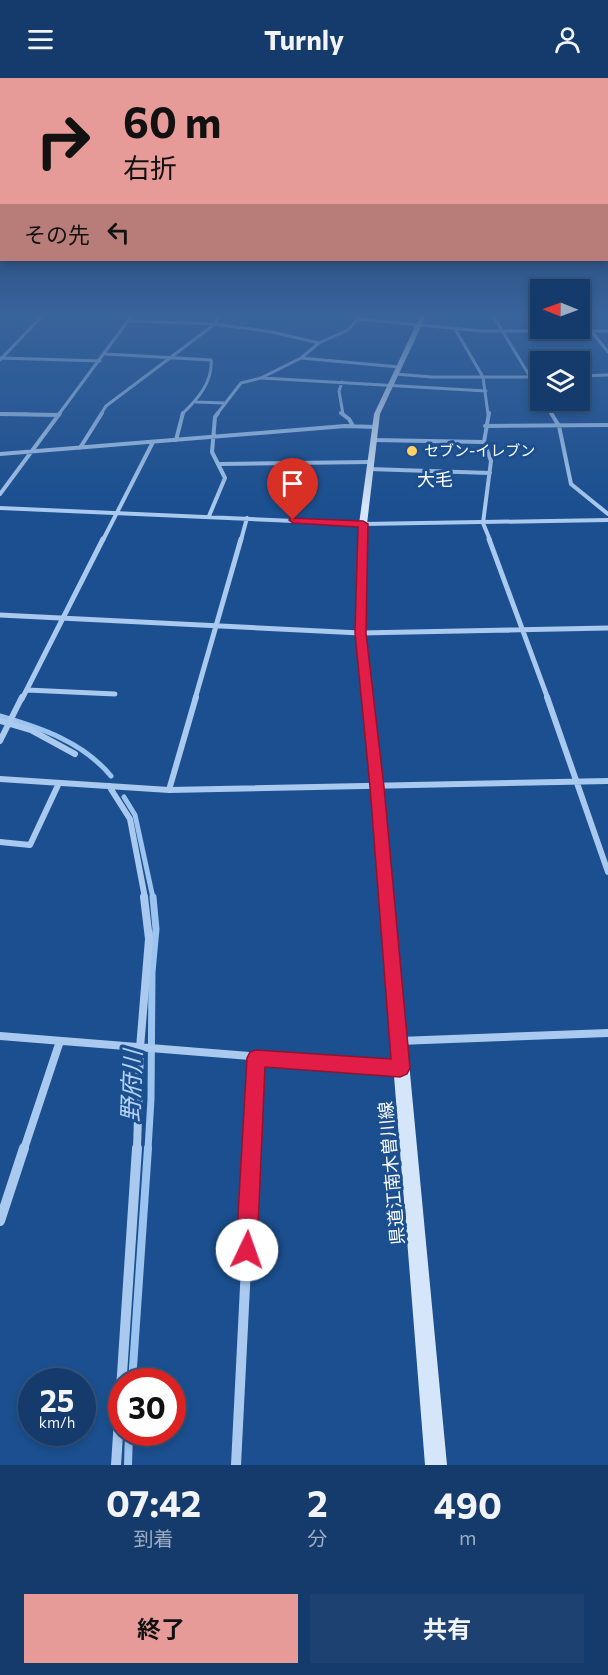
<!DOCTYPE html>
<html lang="ja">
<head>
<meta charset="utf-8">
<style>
	:root { --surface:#143b6b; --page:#1d4271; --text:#f1f3f6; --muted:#9dadc1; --line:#33557e; --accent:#e69b98 }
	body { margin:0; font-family:Commissioner,"Noto Sans JP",sans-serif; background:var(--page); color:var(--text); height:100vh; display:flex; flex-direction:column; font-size:22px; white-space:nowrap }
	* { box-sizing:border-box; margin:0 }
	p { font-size:20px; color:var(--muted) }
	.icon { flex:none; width:33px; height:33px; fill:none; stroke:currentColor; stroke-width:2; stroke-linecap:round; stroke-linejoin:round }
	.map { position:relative; height:1387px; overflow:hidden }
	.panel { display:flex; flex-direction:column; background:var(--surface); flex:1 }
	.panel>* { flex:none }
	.guide { position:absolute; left:0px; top:0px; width:609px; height:183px; box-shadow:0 3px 9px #0003,0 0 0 2px var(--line); background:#e69b98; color:#111; overflow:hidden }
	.needle { width:39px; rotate:271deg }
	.buttons { position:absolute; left:530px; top:201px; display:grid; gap:12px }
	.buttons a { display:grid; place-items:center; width:60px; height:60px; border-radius:0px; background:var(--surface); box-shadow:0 3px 9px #0003,0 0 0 2px var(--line); font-size:30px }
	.speed { position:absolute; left:18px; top:1290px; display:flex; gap:12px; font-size:30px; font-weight:700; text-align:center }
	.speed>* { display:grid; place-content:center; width:78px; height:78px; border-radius:50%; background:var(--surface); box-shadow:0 3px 9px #0003,0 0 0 2px var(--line); line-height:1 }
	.speed small { font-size:15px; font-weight:400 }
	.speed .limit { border:9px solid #d22; background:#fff; color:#111 }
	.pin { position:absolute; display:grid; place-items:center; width:51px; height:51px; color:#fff; margin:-62px -26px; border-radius:50% 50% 50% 0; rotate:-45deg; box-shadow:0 0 6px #0007 }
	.pin .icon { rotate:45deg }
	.me { position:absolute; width:66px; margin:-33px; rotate:3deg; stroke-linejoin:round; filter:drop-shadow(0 0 4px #0008) }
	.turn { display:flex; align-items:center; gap:21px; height:126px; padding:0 24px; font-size:27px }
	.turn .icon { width:78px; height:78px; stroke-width:2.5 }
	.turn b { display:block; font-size:42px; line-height:51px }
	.then { display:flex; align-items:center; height:57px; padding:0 24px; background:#0003; gap:12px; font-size:22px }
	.eta { display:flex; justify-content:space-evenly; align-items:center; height:102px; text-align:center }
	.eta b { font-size:36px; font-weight:700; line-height:42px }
	.cta { display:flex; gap:12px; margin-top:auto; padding:12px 24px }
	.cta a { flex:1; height:69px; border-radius:0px; background:var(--accent); color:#111; font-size:24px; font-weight:700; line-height:69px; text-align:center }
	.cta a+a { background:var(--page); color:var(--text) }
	header { display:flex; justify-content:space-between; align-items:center; height:78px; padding:0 24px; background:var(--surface); font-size:27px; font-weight:700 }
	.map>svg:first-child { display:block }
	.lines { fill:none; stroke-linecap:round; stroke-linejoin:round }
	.stream-far2 { stroke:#9cc4f0; stroke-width:5 }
	.stream-far1 { stroke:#9cc4f0; stroke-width:7 }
	.stream { stroke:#9cc4f0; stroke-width:8 }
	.street-far5 { stroke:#a9c9ee; stroke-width:3 }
	.street-far4 { stroke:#a9c9ee; stroke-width:4 }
	.street-far3 { stroke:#a9c9ee; stroke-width:5 }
	.street-far2 { stroke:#a9c9ee; stroke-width:6 }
	.street-far1 { stroke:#a9c9ee; stroke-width:8 }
	.street { stroke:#a9c9ee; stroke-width:10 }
	.secondary { fill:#d6e6fa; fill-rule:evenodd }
	.route { fill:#e11d48; stroke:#92132f; stroke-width:1.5 }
	.poi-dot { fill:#ffd166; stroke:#1b4f8f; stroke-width:2 }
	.labels { text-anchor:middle; stroke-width:6; stroke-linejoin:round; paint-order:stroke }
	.far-poi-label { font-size:15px; fill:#fff; stroke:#1b4f8f; text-anchor:start }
	.far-quarter-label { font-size:18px; fill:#fff; stroke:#1b4f8f }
	.street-label { font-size:18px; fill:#fff; stroke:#1b4f8f }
	.near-water-label { font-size:24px; font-style:italic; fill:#b5d3f5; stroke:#1b4f8f }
</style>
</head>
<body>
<header><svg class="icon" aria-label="menu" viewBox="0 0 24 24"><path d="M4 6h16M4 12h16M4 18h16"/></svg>Turnly<svg class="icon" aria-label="person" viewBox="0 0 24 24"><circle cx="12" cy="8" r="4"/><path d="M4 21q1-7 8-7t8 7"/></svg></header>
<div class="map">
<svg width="608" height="1387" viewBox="0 0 608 1387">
	<rect width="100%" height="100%" fill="#1b4f8f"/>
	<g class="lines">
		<path class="stream-far2" d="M0,638C41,650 83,664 111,698
			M124,719L135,737L153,820"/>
		<path class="stream-far1" d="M148,1071L151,1021L152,894L156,851L153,819"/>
		<path class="stream" d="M132,1304L148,1070
			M128,1387L129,1354"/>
		<path class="street-far5" d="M492,236L540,315
			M579,238L608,274
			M357,241L482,253H608
			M130,243L215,246L272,254L319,265
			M455,251L483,299L488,336
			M106,276L211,282C213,304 197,322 182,336
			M0,280L100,283
			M301,280L399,289
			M0,282L44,236
			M395,296L432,299H540
			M579,298L608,297
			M262,300L486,313
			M342,304L339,313L343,336
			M544,322L552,336
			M196,324L224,325
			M0,336H28
			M59,336L133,236
			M101,336L106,328L215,246L219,236
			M217,336L241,305L261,300L301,280L319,265L348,252L362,236"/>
		<path class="street-far4" d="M341,335L349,341L353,348
			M489,335L484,364L491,383L483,445L490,462
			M551,335L559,348L571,406L608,436
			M0,336L59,337
			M485,348L608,347
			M176,362L183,335
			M373,362L484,364
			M80,370L102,335
			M0,376L345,348L376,349
			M220,386L370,384
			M369,391L490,395
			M0,416L60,335
			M0,430L363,446L608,442
			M209,438L225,400L212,374L215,339L218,335
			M103,462L153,364
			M241,462L247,440"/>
		<path class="street-far3" d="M489,461L548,621
			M0,537L360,555L608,550
			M27,612L115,616
			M22,621L103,461
			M195,621L241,461"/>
		<path class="street-far2" d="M547,619L608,794
			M0,643L31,652L75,676
			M0,663L22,619
			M0,701L169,712L608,703
			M109,708L130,741L145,820
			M169,712L196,619
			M0,764L30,767L59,705"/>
		<path class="street-far1" d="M0,958L400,990
			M399,963L608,955
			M24,1071L60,963
			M137,1071L140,970L149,861L144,819
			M252,1071L256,980"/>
		<path class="street" d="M0,1143L24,1070
			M116,1387L137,1070
			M236,1387L252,1070"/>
		<path class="secondary" d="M421,236H427L380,336L367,446L365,555L383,709L447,1387H425L371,709L355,555L359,446L374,336Z"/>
	</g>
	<linearGradient id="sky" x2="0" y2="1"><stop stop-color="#0f2b4f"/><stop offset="0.55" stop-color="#39639b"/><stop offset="1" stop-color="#39639b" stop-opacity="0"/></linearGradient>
	<rect width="608" height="430" fill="url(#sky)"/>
	<path class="route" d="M290,440L363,443L368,446L366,555L384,709L410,990L407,996L400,999L265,989L257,1172L254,1179L247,1182L239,1179L236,1172L247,980L250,974L256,972L391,981L370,709L355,555L358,449L293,445L289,442Z"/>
	<circle class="poi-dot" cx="412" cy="373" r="6"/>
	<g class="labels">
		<g class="far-poi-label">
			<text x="424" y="378">セブン-イレブン</text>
		</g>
		<g class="far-quarter-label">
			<text x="435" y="408">大毛</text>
		</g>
		<g class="street-label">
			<text transform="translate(392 1095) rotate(-95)" y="6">県道江南木曽川線</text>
		</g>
		<g class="near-water-label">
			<text transform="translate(132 1008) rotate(-88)" y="8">野府川</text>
		</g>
	</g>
</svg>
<div class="buttons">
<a><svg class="needle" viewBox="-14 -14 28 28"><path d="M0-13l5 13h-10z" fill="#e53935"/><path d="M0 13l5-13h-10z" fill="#9dadc1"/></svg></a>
<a><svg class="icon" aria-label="layers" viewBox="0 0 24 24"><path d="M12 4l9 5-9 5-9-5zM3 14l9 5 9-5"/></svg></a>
</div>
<div class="speed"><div>25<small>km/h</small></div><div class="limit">30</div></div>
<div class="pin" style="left:293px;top:442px;background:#d93025"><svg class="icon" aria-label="arrive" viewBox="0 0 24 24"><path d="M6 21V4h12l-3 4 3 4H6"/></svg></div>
<svg class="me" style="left:247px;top:1172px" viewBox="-20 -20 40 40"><circle r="19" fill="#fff"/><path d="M0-13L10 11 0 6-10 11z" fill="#e11d48"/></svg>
<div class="guide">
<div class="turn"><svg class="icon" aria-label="right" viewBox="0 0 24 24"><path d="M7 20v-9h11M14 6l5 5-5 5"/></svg><div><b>60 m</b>右折</div></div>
<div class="then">その先<svg class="icon" aria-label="left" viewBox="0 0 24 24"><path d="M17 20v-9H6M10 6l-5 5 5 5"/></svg></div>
</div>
</div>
<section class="panel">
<div class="eta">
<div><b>07:42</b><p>到着</p></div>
<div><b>2</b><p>分</p></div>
<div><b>490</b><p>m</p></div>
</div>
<div class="cta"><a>終了</a><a>共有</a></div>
</section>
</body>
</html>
